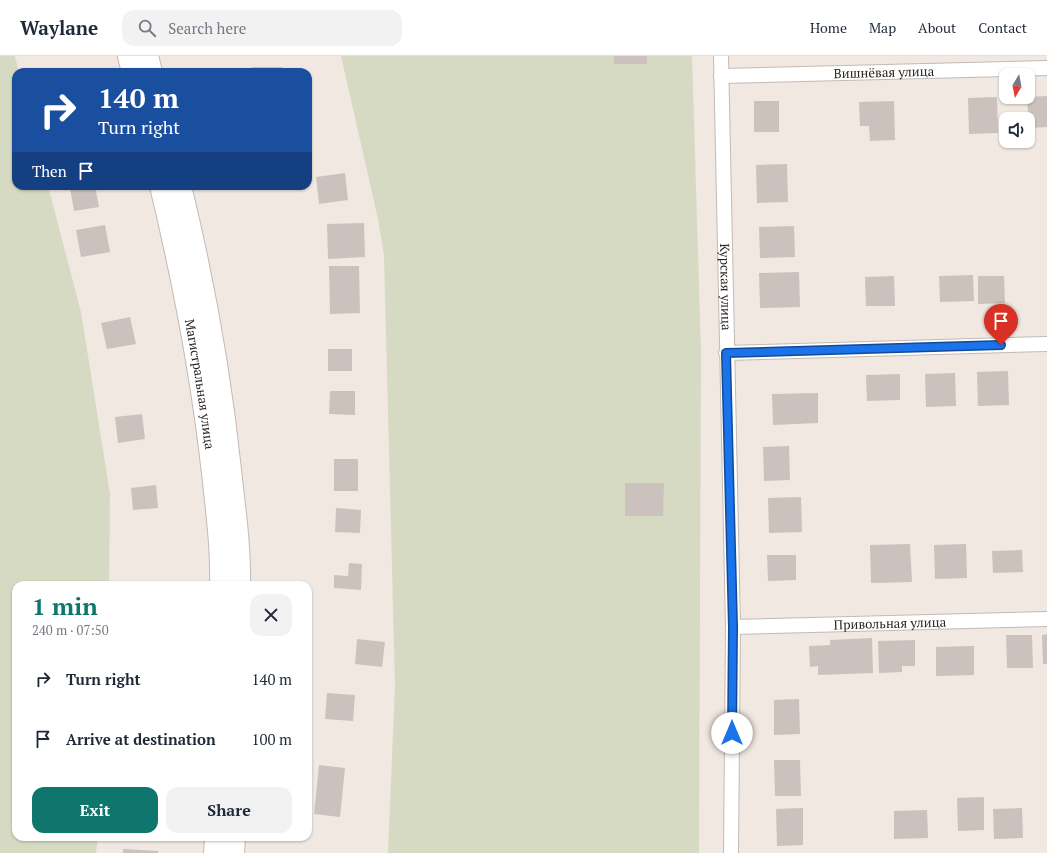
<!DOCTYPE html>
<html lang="en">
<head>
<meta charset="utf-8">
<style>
	:root { --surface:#fff; --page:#f2f2f3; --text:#1f2937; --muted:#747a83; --line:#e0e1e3; --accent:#0f766e }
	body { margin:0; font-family:"PT Serif",serif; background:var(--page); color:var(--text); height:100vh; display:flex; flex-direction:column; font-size:15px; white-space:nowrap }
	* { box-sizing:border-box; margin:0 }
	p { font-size:13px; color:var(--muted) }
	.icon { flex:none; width:22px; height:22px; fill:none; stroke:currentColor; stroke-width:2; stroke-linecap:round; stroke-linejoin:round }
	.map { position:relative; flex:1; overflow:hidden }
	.details { position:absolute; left:12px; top:525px; width:300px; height:260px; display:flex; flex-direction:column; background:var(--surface); border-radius:12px; box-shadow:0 1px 3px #0004 }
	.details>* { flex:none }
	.top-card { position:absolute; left:12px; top:12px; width:300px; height:122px; border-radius:12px; box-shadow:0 1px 3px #0004; background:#1a4fa0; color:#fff; overflow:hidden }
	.needle { width:26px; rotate:190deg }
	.controls { position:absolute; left:999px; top:12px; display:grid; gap:8px }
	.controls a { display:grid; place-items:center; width:36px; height:36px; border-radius:8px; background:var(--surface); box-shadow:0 1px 3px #0004; font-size:20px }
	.pin { position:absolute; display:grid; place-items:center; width:34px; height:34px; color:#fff; margin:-41px -17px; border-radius:50% 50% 50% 0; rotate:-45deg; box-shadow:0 0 4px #0007 }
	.pin .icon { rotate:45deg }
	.me { position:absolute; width:44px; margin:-22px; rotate:0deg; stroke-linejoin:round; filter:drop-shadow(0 0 3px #0008) }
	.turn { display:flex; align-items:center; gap:14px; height:84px; padding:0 20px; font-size:18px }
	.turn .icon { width:52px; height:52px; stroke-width:2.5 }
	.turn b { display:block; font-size:28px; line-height:34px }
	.then { display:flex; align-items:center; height:38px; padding:0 20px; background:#0003; gap:8px; font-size:15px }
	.round { display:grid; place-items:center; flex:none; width:42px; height:42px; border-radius:12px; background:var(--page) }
	.overview { display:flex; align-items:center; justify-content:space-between; height:68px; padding:0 20px }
	h1 { font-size:24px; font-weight:800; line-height:30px; color:var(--accent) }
	.action { display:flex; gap:8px; margin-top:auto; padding:8px 20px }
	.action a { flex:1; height:46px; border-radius:12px; background:var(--accent); color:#fff; font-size:16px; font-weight:800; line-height:46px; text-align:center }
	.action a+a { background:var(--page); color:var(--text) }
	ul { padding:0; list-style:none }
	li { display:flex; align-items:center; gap:12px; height:60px; padding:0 20px }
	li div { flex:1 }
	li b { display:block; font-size:15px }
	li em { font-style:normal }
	header { display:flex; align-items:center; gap:24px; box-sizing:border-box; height:56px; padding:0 20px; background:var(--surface); border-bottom:1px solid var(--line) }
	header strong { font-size:19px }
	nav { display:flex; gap:22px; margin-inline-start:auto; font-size:14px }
	.search { width:280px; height:36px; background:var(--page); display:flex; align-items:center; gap:10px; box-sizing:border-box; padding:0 14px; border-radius:12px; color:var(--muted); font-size:15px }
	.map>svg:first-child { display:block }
	.green { fill:#d6dac2 }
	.building { fill:#cbc2bd }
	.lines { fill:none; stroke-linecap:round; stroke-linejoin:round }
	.street-casing { stroke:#c3bab5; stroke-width:16 }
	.highway-casing { stroke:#c3bab5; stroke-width:24 }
	.street { stroke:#fff; stroke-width:14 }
	.highway { stroke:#fff; stroke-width:22 }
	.route-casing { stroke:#114b97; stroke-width:10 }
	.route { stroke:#1a73e8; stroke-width:7 }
	.labels { text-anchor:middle; stroke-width:3; stroke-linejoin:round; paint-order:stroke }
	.street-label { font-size:13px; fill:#292523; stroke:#fef5f0 }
</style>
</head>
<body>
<header>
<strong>Waylane</strong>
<div class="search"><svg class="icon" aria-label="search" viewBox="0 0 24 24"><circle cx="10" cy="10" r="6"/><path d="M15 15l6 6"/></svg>Search here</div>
<nav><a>Home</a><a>Map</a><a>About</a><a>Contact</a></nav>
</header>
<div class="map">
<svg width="1047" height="797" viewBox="0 0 1047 797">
	<rect width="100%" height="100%" fill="#f1e8e2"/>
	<path class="green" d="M0,0H15L19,16H16V130H48L81,256L110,438L109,529H16V781H98L96,797H0Z
		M341,0H692L701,296L699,797H388L395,630L384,199L378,163Z"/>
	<path class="building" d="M614,0H647V8H614Z
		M252,11H282V16H252Z
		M1047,40V71L1029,72L1027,41Z
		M997,41L998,77L969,78L968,42Z
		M754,45H779V76H754Z
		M894,45L895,84L870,85L869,70H860L859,46Z
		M787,108L788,146L757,147L756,109Z
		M345,117L348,144L319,148L316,121Z
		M84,130H95L99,151L74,155L70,132Z
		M364,167L365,201L328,203L327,168Z
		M105,169L110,196L81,201L76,174Z
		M794,170L795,201L760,202L759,171Z
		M329,210H359L360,257L330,258Z
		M799,216L800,251L760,252L759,217Z
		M973,219L974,245L940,246L939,220Z
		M894,220L895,250H866L865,221Z
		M978,220H1004L1005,247L978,248Z
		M130,261L136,288L107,293L101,267Z
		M328,293H352V315H328Z
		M1008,315L1009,349L978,350L977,316Z
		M955,317L956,350L926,351L925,318Z
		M900,318V344L867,345L866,319Z
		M330,335H355V359L329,358Z
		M818,337V367L773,369L772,338Z
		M142,358L145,383L118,387L115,361Z
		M789,390L790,424L764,425L763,391Z
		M334,403H358V435H334Z
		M625,427H664L663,460H625Z
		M156,429L158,452L133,454L131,432Z
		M801,441L802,476L769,477L768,442Z
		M336,452L361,454L360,477L335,476Z
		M910,488L912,526L871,527L870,489Z
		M966,488L967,522L935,523L934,489Z
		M1022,494L1023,516L993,517L992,495Z
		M767,499H796V524L768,525Z
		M349,507L362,508L361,534L334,532V519L348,520Z
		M1047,578V608H1043L1042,579Z
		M1006,579H1032L1033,612H1007Z
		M872,582L873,617L818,619V610L810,611L809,590L830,589V584Z
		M357,583L385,586L382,611L355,608Z
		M915,584V610H902V616L879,617L878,585Z
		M974,590V619L936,620V591Z
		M327,637L355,639L353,665L325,663Z
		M799,643L800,678L774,679V644Z
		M774,704H800L801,740H775Z
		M319,709L345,712L340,761L314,758Z
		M984,741V774L958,775L957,742Z
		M803,752V789L777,790L776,753Z
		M1022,752L1023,782L994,783L993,753Z
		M927,754L928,782L894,783V755Z
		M123,793L158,795V797H123Z"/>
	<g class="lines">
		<defs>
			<g id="street">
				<path id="s1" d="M721,0L733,571L731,797"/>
				<path id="s2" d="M721,20L1047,12"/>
				<path d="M726,297L1047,288"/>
				<path id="s3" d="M733,571L1047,563"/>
			</g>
			<g id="highway">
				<path d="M129,0L133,16"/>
				<path d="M147,0L151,16"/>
				<path id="s4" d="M161,130C184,225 202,320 213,417C217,454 222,492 221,529"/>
				<path d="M180,130C203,224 220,318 230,414C234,452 240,491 239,529"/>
				<path d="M215,797L216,781"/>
				<path d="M233,797L234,781"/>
			</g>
		</defs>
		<use href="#street" class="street-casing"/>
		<use href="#highway" class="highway-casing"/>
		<use href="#street" class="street"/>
		<use href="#highway" class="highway"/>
	</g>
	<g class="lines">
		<defs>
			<path id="route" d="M732,677L733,571L726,297L1001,289"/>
		</defs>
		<use href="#route" class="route-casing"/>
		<use href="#route" class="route"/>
	</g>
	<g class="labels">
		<g class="street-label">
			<text dy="5" stroke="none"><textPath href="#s2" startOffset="163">Вишнёвая улица</textPath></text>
			<text dy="5" stroke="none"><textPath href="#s1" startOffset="231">Курская улица</textPath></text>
			<text dy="5" stroke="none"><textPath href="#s4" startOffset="202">Магистральная улица</textPath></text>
			<text dy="5" stroke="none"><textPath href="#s3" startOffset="157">Привольная улица</textPath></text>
		</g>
	</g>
</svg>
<div class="controls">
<a><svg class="needle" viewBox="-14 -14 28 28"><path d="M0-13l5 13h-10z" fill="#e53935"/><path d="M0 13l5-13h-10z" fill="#747a83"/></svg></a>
<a><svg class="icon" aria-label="sound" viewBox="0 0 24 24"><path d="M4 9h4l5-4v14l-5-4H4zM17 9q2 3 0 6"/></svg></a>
</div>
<div class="pin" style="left:1001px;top:289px;background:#d93025"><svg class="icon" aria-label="arrive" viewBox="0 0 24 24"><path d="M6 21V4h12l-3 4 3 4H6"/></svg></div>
<svg class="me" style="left:732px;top:677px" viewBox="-20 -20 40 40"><circle r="19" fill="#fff"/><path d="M0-13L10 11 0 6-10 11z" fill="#1a73e8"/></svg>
<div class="top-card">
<div class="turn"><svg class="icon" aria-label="right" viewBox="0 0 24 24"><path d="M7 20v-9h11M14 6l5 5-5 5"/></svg><div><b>140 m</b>Turn right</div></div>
<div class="then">Then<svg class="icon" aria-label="arrive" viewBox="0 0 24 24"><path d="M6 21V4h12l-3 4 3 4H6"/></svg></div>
</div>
<section class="details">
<div class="overview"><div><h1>1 min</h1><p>240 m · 07:50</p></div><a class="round"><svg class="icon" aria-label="close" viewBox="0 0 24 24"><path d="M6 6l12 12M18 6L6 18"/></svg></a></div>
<ul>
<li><svg class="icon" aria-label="right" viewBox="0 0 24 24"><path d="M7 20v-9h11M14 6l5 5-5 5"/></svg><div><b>Turn right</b></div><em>140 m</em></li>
<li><svg class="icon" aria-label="arrive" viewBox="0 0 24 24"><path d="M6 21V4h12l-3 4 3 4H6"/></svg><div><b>Arrive at destination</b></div><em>100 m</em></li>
</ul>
<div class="action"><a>Exit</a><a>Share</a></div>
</section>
</div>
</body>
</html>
